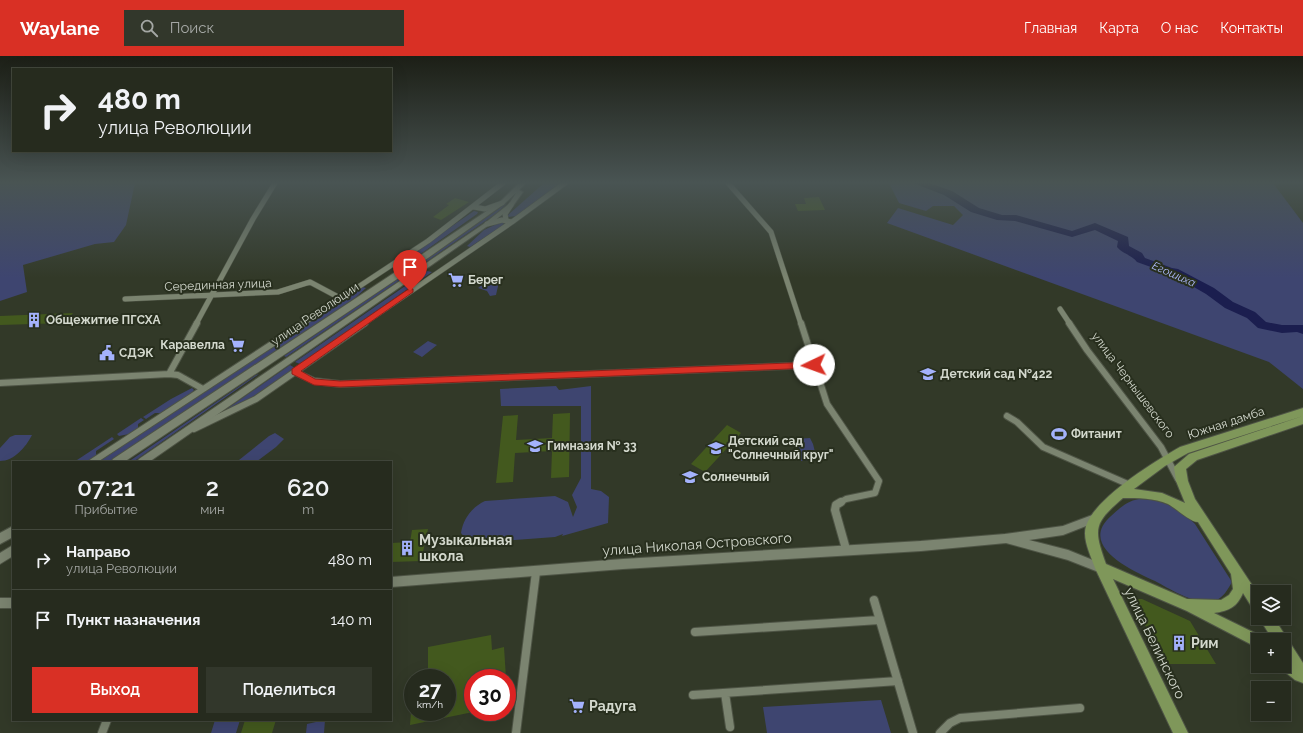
<!DOCTYPE html>
<html lang="ru">
<head>
<meta charset="utf-8">
<style>
	:root { --surface:#262b1e; --page:#32372b; --text:#f1f3f6; --muted:#a4a7a4; --line:#42473c; --accent:#d93025 }
	body { margin:0; font-family:Raleway,sans-serif; background:var(--page); color:var(--text); height:100vh; display:flex; flex-direction:column; font-size:15px; white-space:nowrap }
	* { box-sizing:border-box; margin:0 }
	p { font-size:13px; color:var(--muted) }
	.icon { flex:none; width:22px; height:22px; fill:none; stroke:currentColor; stroke-width:2; stroke-linecap:round; stroke-linejoin:round }
	.map { position:relative; flex:1; overflow:hidden }
	.drawer { position:absolute; left:12px; top:405px; width:380px; height:260px; display:flex; flex-direction:column; background:var(--surface); border-radius:0px; box-shadow:0 4px 16px #0002,0 0 0 1px var(--line) }
	.drawer>* { flex:none }
	.hud { position:absolute; left:12px; top:12px; width:380px; height:84px; border-radius:0px; box-shadow:0 4px 16px #0002,0 0 0 1px var(--line); background:#262b1e; color:var(--text); overflow:hidden }
	.controls { position:absolute; left:1251px; top:529px; display:grid; gap:8px }
	.controls a { display:grid; place-items:center; width:40px; height:40px; border-radius:0px; background:var(--surface); box-shadow:0 4px 16px #0002,0 0 0 1px var(--line); font-size:20px }
	.speed { position:absolute; left:404px; top:613px; display:flex; gap:8px; font-size:20px; font-weight:700; text-align:center }
	.speed>* { display:grid; place-content:center; width:52px; height:52px; border-radius:50%; background:var(--surface); box-shadow:0 4px 16px #0002,0 0 0 1px var(--line); line-height:1 }
	.speed small { font-size:10px; font-weight:400 }
	.speed .limit { border:6px solid #d22; background:#fff; color:#111 }
	.pin { position:absolute; display:grid; place-items:center; width:34px; height:34px; color:#fff; margin:-41px -17px; border-radius:50% 50% 50% 0; rotate:-45deg; box-shadow:0 0 4px #0007 }
	.pin .icon { rotate:45deg }
	.me { position:absolute; width:44px; margin:-22px; rotate:267deg; stroke-linejoin:round; filter:drop-shadow(0 0 3px #0008) }
	.turn { display:flex; align-items:center; gap:14px; height:84px; padding:0 20px; font-size:18px }
	.turn .icon { width:52px; height:52px; stroke-width:2.5 }
	.turn b { display:block; font-size:28px; line-height:34px }
	.eta { display:flex; justify-content:space-evenly; align-items:center; height:68px; text-align:center }
	.eta b { font-size:24px; font-weight:600; line-height:28px }
	.action { display:flex; gap:8px; margin-top:auto; padding:8px 20px }
	.action a { flex:1; height:46px; border-radius:0px; background:var(--accent); color:#fff; font-size:16px; font-weight:600; line-height:46px; text-align:center }
	.action a+a { background:var(--page); color:var(--text) }
	ul { padding:0; list-style:none }
	li { display:flex; align-items:center; gap:12px; height:60px; padding:0 20px; border-top:1px solid var(--line) }
	li div { flex:1 }
	li b { display:block; font-size:15px }
	li em { font-style:normal }
	header { display:flex; align-items:center; gap:24px; box-sizing:border-box; height:56px; padding:0 20px; background:var(--accent); color:#fff }
	header strong { font-size:19px }
	nav { display:flex; gap:22px; margin-inline-start:auto; font-size:14px }
	.search { width:280px; height:36px; background:var(--page); display:flex; align-items:center; gap:10px; box-sizing:border-box; padding:0 14px; border-radius:0px; color:var(--muted); font-size:15px }
	.map>svg:first-child { display:block }
	.green { fill:#3e4570 }
	.lines { fill:none; stroke-linecap:round; stroke-linejoin:round }
	.river { fill:#1b1e4f; fill-rule:evenodd }
	.building { fill:#43591e }
	.minor-far2-casing { stroke:#4e5445; stroke-width:6 }
	.minor-far1-casing { stroke:#4e5445; stroke-width:8 }
	.minor-casing { stroke:#4e5445; stroke-width:10 }
	.secondary-casing { stroke:#4e5445; stroke-width:2 }
	.primary-casing { stroke:#4e5445; stroke-width:2 }
	.minor-far2 { stroke:#7b8470; stroke-width:5 }
	.minor-far1 { stroke:#7b8470; stroke-width:6 }
	.minor { stroke:#7b8470; stroke-width:8 }
	.secondary { fill:#7b8470; fill-rule:evenodd }
	.primary { fill:#7f975a; fill-rule:evenodd }
	.route { fill:#d93025; stroke:#8d1f18 }
	.labels { text-anchor:middle; stroke-width:4; stroke-linejoin:round; paint-order:stroke }
	.far-water-label { font-size:11px; font-style:italic; fill:#b0bcff; stroke:#282f1e }
	.poi-label { font-size:12px; font-weight:bold; fill:#d3d8cd; stroke:#282f1e; text-anchor:start }
	.street-label { font-size:12px; fill:#d3d8cd; stroke:#282f1e }
	.near-poi-label { font-size:14px; font-weight:bold; fill:#d3d8cd; stroke:#282f1e; text-anchor:start }
	.near-street-label { font-size:14px; fill:#d3d8cd; stroke:#282f1e }
</style>
</head>
<body>
<header>
<strong>Waylane</strong>
<div class="search"><svg class="icon" aria-label="search" viewBox="0 0 24 24"><circle cx="10" cy="10" r="6"/><path d="M15 15l6 6"/></svg>Поиск</div>
<nav><a>Главная</a><a>Карта</a><a>О нас</a><a>Контакты</a></nav>
</header>
<div class="map">
<svg width="1303" height="677" viewBox="0 0 1303 677">
	<rect width="100%" height="100%" fill="#323928"/>
	<path class="green" d="M0,127H135L126,169L114,186L95,188L23,209L27,236L0,245Z
		M544,127H560L516,160L508,161L507,160Z
		M889,127H1005L1008,129L1010,127H1273L1303,167V333L1269,306L887,167L898,152L953,169L963,159L954,150H933L926,155L899,147Z
		M507,147L497,157L423,208L421,207Z
		M474,155L478,156L477,158L412,204L407,201Z
		M501,166L504,167L502,170L470,191L467,190L484,174Z
		M415,211L418,212L286,301L284,300Z
		M427,215L432,216L300,308L295,306Z
		M486,226H499L496,239L490,240L487,235L478,232Z
		M362,231L366,232L355,242L110,406H97Z
		M428,285L437,289L422,301L413,296Z
		M290,309L295,312L251,342L218,359Z
		M259,318L133,406H128L256,319Z
		M556,330L559,334L591,330V433L601,435L609,441L608,467L562,480L563,478L555,481L475,487L465,482L461,477C463,463 472,451 485,445L555,440L568,446L573,461L577,451L572,439L581,422V350H501L500,333Z
		M192,332L194,334L191,338L161,357H155L146,363L143,361L171,343Z
		M141,362L144,364L138,368V372L129,378L119,380L117,378Z
		M275,377L284,383L276,391L256,406H241L239,404L269,380Z
		M15,379H32C26,391 14,405 0,405V392L10,381Z
		M112,381L114,383L96,395V400L86,406H74Z
		M810,382L813,388L817,404L801,405L795,383Z
		M1139,443C1162,443 1179,452 1195,468L1232,526C1228,533 1223,542 1216,544C1196,550 1172,534 1155,525C1133,515 1077,490 1111,460C1120,452 1127,445 1139,443Z
		M881,644L891,677H767L763,651Z
		M215,664H240L236,677H211Z
		M325,664L324,677H306L307,668Z"/>
	<g class="lines">
		<path class="river" d="M913,127H929L952,135L979,152L1002,159H1016L1072,175L1095,167L1128,181L1129,190L1142,197L1145,202L1172,212L1178,213L1214,232L1233,246L1255,256L1266,266L1282,269H1303V278L1297,276L1282,277L1258,272L1247,262L1225,252L1206,238L1173,219L1137,206C1132,199 1123,198 1117,191L1118,185L1095,174L1072,181L1015,165L997,164L971,156L944,139Z"/>
	</g>
	<path class="building" d="M819,141L825,154L798,155L795,148H806L804,142Z
		M455,142L469,146L441,164L433,161L449,149L446,148Z
		M73,257L65,267L0,269V260Z
		M570,357L569,421L551,422L552,395L515,397L513,426L496,427L503,360L518,359L516,384L552,382L553,358Z
		M727,369L741,377L705,416L691,408Z
		M428,473L421,505L391,506V487L410,486L412,474Z
		M1131,543H1142L1190,565L1216,608H1166Z
		M491,579L492,594L504,591L506,622H473V656L410,669L411,656H447V622H428V591Z
		M245,664H276L272,677H241Z"/>
	<g class="lines">
		<defs>
			<path id="minor-far2" d="M728,127L771,176L801,268
				M474,151L485,153L502,147
				M506,164L505,158L511,149
				M487,168L502,164L512,166
				M125,243L278,236L310,226L340,242
				M1060,253L1070,268
				M196,268L253,163L275,127
				M302,268L428,185L503,127
				M363,268L512,166L565,127"/>
			<path id="minor-far1" d="M801,267L827,348L879,425L875,437L846,443L839,447
				M1069,267L1087,294L1161,391L1178,423
				M295,316L314,325L340,328L814,309
				M169,318L197,267
				M0,327L169,318L178,319L203,333
				M1007,360L1017,366L1043,391L1130,429
				M194,373L256,343L365,267
				M92,406L304,267"/>
			<path id="minor" d="M841,446L836,449L835,454L846,493
				M874,544L913,677
				M695,576L879,564
				M725,637L730,671
				M693,639L898,625
				M102,677L107,664
				M516,677L536,516
				M940,677L950,667L960,662L1080,652"/>
			<path id="secondary" d="M519,127H526L519,134L523,136L513,150L489,169L149,406H137L139,403L485,167L509,148L516,137L504,148L418,209L124,406H111L113,403L412,205L500,146Z
				M1095,458L1099,459L1100,462L1099,465L1063,479L1029,484L1068,494L1105,509L1107,512L1105,515L1101,517L1068,504L1006,487L921,495L623,513L391,531V521L623,503L921,485L1005,478L1063,470Z
				M13,470V481L0,488V477Z
				M13,489V500L0,508V497Z
				M0,542H13V552H0Z"/>
			<path id="primary" d="M1303,352V360L1188,397L1165,410L1134,433L1162,437L1185,447L1176,425L1174,411L1189,398L1303,360V368L1197,404L1186,413L1188,425L1195,443L1258,538V555L1253,553L1243,537C1237,551 1229,555 1214,557L1263,581L1264,584H1258V592L1187,555L1113,523L1188,677H1173L1095,512C1091,500 1082,483 1086,470C1095,442 1155,405 1180,391ZM1123,442C1138,442 1154,442 1168,448C1177,453 1190,466 1198,466L1231,518L1233,533L1229,539L1221,544L1187,543L1106,508C1093,472 1094,467 1123,442Z
				M1259,562H1274L1303,607V627L1295,624L1279,611L1284,610V584H1273Z"/>
		</defs>
		<use href="#minor-far2" class="minor-far2-casing"/>
		<use href="#minor-far1" class="minor-far1-casing"/>
		<use href="#minor" class="minor-casing"/>
		<use href="#secondary" class="secondary-casing"/>
		<use href="#primary" class="primary-casing"/>
		<use href="#minor-far2" class="minor-far2"/>
		<use href="#minor-far1" class="minor-far1"/>
		<use href="#minor" class="minor"/>
		<use href="#secondary" class="secondary"/>
		<use href="#primary" class="primary"/>
	</g>
	<linearGradient id="sky" x2="0" y2="1"><stop stop-color="#1c1f16"/><stop offset="0.57" stop-color="#495453"/><stop offset="1" stop-color="#495453" stop-opacity="0"/></linearGradient>
	<rect width="1303" height="222" fill="url(#sky)"/>
	<path class="route" d="M410,232L413,233V236L301,315L315,323L340,325L814,306L818,309L814,312L340,331L314,329L292,318V313Z"/>
	<defs>
		<symbol id="supermarket-bare" viewBox="-9 -9 18 18"><path d="M-6-5.5h2.5l.6 2H6L4.5 2H-2.5L-4.4-4H-6ZM-1.5 3.2a1.3 1.3 0 1 0 .1 0ZM3 3.2a1.3 1.3 0 1 0 .1 0Z" fill="#a4b2fc" stroke="#282f1e" stroke-width="2.5" paint-order="stroke"/></symbol>
		<symbol id="building-bare" viewBox="-9 -9 18 18"><path d="M-4-6H4V6H1V3H-1V6H-4ZM-2.5-4.3h1.7v1.8h-1.7ZM.8-4.3h1.7v1.8H.8ZM-2.5-1h1.7V.8h-1.7ZM.8-1h1.7V.8H.8Z" fill="#a4b2fc" stroke="#282f1e" stroke-width="2.5" paint-order="stroke"/></symbol>
		<symbol id="civic-bare" viewBox="-9 -9 18 18"><path d="M-.6-6.5H3V-4.5H.6V-3L4-1V1h2V6H-6V1h2V-1L-.6-3ZM-1.2 2.5V6h2.4V2.5Z" fill="#a4b2fc" stroke="#282f1e" stroke-width="2.5" paint-order="stroke"/></symbol>
		<symbol id="school-bare" viewBox="-9 -9 18 18"><path d="M0-5L7-2L0 1L-7-2ZM-4 1L0 2.5L4 1V4Q0 6-4 4Z" fill="#a4b2fc" stroke="#282f1e" stroke-width="2.5" paint-order="stroke"/></symbol>
		<symbol id="stadium-bare" viewBox="-9 -9 18 18"><path d="M0-5a6.5 5 0 1 0 0 10a6.5 5 0 1 0 0-10ZM-3.5-1.8h7v3.6h-7Z" fill="#a4b2fc" stroke="#282f1e" stroke-width="2.5" paint-order="stroke"/></symbol>
	</defs>
	<g fill-rule="evenodd">
		<use href="#supermarket-bare" x="445" y="213" width="22" height="22"/>
		<use href="#building-bare" x="23" y="253" width="22" height="22"/>
		<use href="#supermarket-bare" x="226" y="278" width="22" height="22"/>
		<use href="#civic-bare" x="96" y="286" width="22" height="22"/>
		<use href="#school-bare" x="917" y="307" width="22" height="22"/>
		<use href="#stadium-bare" x="1048" y="367" width="22" height="22"/>
		<use href="#school-bare" x="524" y="379" width="22" height="22"/>
		<use href="#school-bare" x="705" y="381" width="22" height="22"/>
		<use href="#school-bare" x="679" y="410" width="22" height="22"/>
		<use href="#building-bare" x="396" y="481" width="22" height="22"/>
		<use href="#building-bare" x="1168" y="576" width="22" height="22"/>
		<use href="#supermarket-bare" x="566" y="639" width="22" height="22"/>
	</g>
	<g class="labels">
		<g class="far-water-label">
			<text transform="translate(1174 218) rotate(24)" y="4">Егошиха</text>
		</g>
		<g class="poi-label">
			<text x="468" y="228">Берег</text>
			<text x="46" y="268">Общежитие ПГСХА</text>
			<text x="225" y="293" text-anchor="end">Каравелла</text>
			<text x="119" y="301">СДЭК</text>
			<text x="940" y="322">Детский сад №422</text>
			<text x="1071" y="382">Фитанит</text>
			<text x="728" y="389">Детский сад<tspan x="728" dy="14">"Солнечный круг"</tspan></text>
			<text x="547" y="394">Гимназия № 33</text>
			<text x="702" y="425">Солнечный</text>
		</g>
		<g class="street-label">
			<text transform="translate(218 229) rotate(-2)" y="4">Серединная улица</text>
			<text transform="translate(315 258) rotate(-34)" y="4">улица Революции</text>
			<text transform="translate(1133 329) rotate(53)" y="4">улица Чернышевского</text>
			<text transform="translate(1226 367) rotate(-18)" y="4">Южная дамба</text>
		</g>
		<g class="near-poi-label">
			<text x="419" y="489">Музыкальная<tspan x="419" dy="16">школа</tspan></text>
			<text x="1191" y="592">Рим</text>
			<text x="589" y="655">Радуга</text>
		</g>
		<g class="near-street-label">
			<text transform="translate(697 488) rotate(-4)" y="5">улица Николая Островского</text>
			<text transform="translate(1155 587) rotate(64)" y="5">улица Белинского</text>
		</g>
	</g>
</svg>
<div class="controls">
<a><svg class="icon" aria-label="layers" viewBox="0 0 24 24"><path d="M12 4l9 5-9 5-9-5zM3 14l9 5 9-5"/></svg></a>
<a>+</a>
<a>−</a>
</div>
<div class="speed"><div>27<small>km/h</small></div><div class="limit">30</div></div>
<div class="pin" style="left:410px;top:235px;background:#d93025"><svg class="icon" aria-label="arrive" viewBox="0 0 24 24"><path d="M6 21V4h12l-3 4 3 4H6"/></svg></div>
<svg class="me" style="left:814px;top:309px" viewBox="-20 -20 40 40"><circle r="19" fill="#fff"/><path d="M0-13L10 11 0 6-10 11z" fill="#d93025"/></svg>
<div class="hud">
<div class="turn"><svg class="icon" aria-label="right" viewBox="0 0 24 24"><path d="M7 20v-9h11M14 6l5 5-5 5"/></svg><div><b>480 m</b>улица Революции</div></div>
</div>
<section class="drawer">
<div class="eta">
<div><b>07:21</b><p>Прибытие</p></div>
<div><b>2</b><p>мин</p></div>
<div><b>620</b><p>m</p></div>
</div>
<ul>
<li><svg class="icon" aria-label="right" viewBox="0 0 24 24"><path d="M7 20v-9h11M14 6l5 5-5 5"/></svg><div><b>Направо</b><p>улица Революции</p></div><em>480 m</em></li>
<li><svg class="icon" aria-label="arrive" viewBox="0 0 24 24"><path d="M6 21V4h12l-3 4 3 4H6"/></svg><div><b>Пункт назначения</b></div><em>140 m</em></li>
</ul>
<div class="action"><a>Выход</a><a>Поделиться</a></div>
</section>
</div>
</body>
</html>
